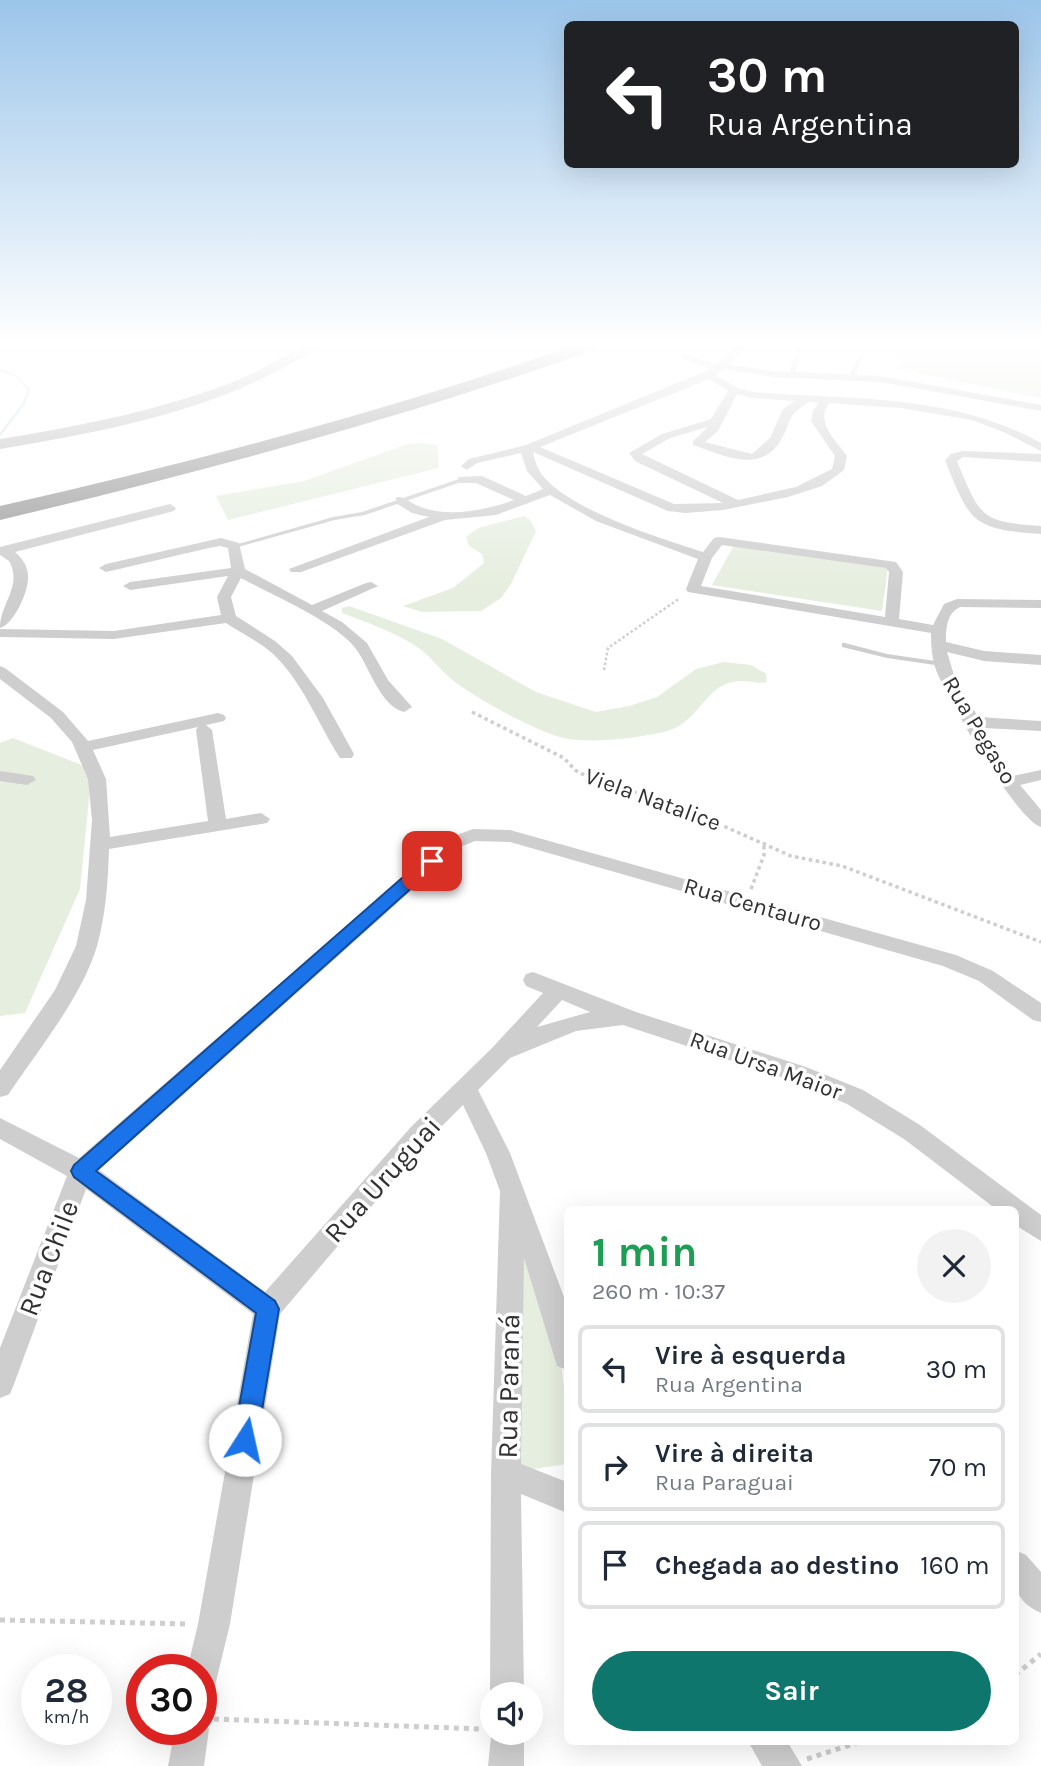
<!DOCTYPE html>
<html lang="pt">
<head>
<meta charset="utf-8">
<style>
	:root { --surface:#fff; --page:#f2f2f3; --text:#1f2937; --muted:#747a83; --line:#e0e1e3; --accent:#0f766e }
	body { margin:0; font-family:Karla,sans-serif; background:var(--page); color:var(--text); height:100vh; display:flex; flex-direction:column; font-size:26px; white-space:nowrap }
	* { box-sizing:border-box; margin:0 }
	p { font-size:23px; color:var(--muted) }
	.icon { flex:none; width:38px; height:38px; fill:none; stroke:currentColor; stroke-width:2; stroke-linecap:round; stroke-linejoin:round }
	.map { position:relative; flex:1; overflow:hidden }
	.details { position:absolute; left:564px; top:1206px; width:455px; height:539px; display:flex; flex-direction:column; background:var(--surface); border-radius:10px; box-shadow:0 7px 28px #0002 }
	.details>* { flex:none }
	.guide { position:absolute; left:564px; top:21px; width:455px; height:147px; border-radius:10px; box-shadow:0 7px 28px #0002; background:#202124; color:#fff; overflow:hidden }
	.controls { position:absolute; left:480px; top:1682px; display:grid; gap:14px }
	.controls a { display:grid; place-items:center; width:63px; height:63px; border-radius:50%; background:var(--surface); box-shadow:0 7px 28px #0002; font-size:35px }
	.speed { position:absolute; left:21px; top:1654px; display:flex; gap:14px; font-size:35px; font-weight:700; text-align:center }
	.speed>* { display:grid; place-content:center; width:91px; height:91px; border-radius:50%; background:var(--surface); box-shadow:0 7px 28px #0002; line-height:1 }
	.speed small { font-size:18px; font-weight:400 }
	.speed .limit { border:10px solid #d22; background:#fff; color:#111 }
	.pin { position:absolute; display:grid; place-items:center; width:60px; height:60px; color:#fff; margin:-30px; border-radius:14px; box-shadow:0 4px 10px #0006 }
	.me { position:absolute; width:77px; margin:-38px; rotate:10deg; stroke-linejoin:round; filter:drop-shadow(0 0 5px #0008) }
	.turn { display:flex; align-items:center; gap:24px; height:147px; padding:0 28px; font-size:32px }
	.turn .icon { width:91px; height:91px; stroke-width:2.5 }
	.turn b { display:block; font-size:49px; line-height:60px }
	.round { display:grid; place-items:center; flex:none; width:74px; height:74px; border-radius:37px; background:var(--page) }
	.summary { display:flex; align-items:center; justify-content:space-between; height:119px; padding:0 28px }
	h1 { font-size:42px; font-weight:700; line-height:52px; color:#1e9e55 }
	.cta { display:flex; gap:14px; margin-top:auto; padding:14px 28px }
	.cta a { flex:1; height:80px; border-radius:42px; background:var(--accent); color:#fff; font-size:28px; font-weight:700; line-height:80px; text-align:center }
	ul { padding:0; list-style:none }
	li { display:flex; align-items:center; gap:21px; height:88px; margin:0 14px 10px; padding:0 14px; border:4px solid var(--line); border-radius:10px }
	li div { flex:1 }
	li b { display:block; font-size:26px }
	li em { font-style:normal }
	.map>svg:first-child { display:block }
	.green { fill:#e6eedf }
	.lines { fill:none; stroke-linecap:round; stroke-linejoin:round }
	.stream { stroke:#cbdfee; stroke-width:2.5 }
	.path-far2 { stroke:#cecece; stroke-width:2.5; stroke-dasharray:2.5 2.5; stroke-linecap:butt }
	.path-far1 { stroke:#cecece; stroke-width:3.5; stroke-dasharray:3.5 3.5; stroke-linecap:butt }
	.path { stroke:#cecece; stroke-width:5; stroke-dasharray:5 5; stroke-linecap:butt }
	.service { fill:#cecece; fill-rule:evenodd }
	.minor { fill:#cecece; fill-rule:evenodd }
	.secondary { fill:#bbb; fill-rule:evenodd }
	.motorway { fill:#989898; fill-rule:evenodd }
	.route { fill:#1a73e8; stroke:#114b97; stroke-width:2 }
	.labels { text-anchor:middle; stroke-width:7; stroke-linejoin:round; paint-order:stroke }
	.street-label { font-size:23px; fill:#313131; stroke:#fff }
	.near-street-label { font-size:28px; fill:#313131; stroke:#fff }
</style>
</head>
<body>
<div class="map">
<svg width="1041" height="1766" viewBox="0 0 1041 1766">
	<rect width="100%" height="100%" fill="#fff"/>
	<path class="green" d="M899,346H1041V398L896,369Z
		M422,443L437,445L439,468L228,520L216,496L304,481L405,445Z
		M524,516L530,520L536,531L511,584L501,598L481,611L422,612L403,606L453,588L484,563L482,554L469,546L466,537L478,528Z
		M734,545L888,567L882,611L712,585Z
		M349,606L442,639L536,692L596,712L629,706L657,697L696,669L724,662L751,665L766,674L767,682C755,685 743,677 726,684C702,694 696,724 664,732C633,738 600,743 569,739C541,735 478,699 455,682C442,672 432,658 420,649C398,633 368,623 342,613V608Z
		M13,738L92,769L80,889L25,1013L0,1016V743Z
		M523,1252L559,1345L567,1414V1464L526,1470L519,1465Z"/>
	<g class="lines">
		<path class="stream" d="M0,370L15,375L29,390L24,403L0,435"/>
		<path class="path-far2" d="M604,670L608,648L680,598"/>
		<path class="path-far1" d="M472,712L564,758L575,770L604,786L658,797L791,856L842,866L1041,942
			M751,889L764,855V842"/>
		<path class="path" d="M0,1620L190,1624
			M1015,1675L1041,1654
			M214,1719L482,1729
			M807,1759L862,1741"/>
		<path class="service" d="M798,346H802L795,374L792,376L789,374Z
			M864,346H868L854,376L849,377Z
			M462,478L465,480L464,481L365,515L335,520L234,548L231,546L333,517L362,512Z
			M842,643H845L887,654L942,662L946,664L942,666L887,658L842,647Z"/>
		<path class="minor" d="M737,346H748L728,364L773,371L880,376L1041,405V411L880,382L773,377L724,369L716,375L738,388L753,392C850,400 952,393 1041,443V451L1006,433L972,420L901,408L829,403C815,422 835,439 847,456L844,470L822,486L788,497L723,510L686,513L668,511L533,452C534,457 536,464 538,468C557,507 663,539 703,552L714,538L719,537L896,562L903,572L899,619L933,625L944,604L957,599L1041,600V608L960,607C946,614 946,629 946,642L984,651L1041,655V665L984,661L947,652L954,675L978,717L1041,721V731L984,728L1013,776L1041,770V780L1020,785L1041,810V827C1016,820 947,698 936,670C932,658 931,646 931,633L688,592L686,589L698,559L596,521L550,495L496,515L445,520L301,572H291L289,569L429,517L412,513L396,503V497C406,496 411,504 421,507C449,518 487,510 514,500L476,483H458V477L482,476L526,496L543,489L527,471L521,453L477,463L467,470L461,466L469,459L526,445L711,369L682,358V354L716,364ZM709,379L728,391L711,419L662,434L629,453L635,461L723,503L674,504L540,447ZM737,394L752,398L795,401L783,409L770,438L752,454L705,442L718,431ZM809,402L819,403L813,411L811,421L835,456L832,469L796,487L738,500L642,454L670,438L708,427L693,441V445C723,455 760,475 781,440C793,419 785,417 809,402ZM722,545L886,568L889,572L885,617L701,586L712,558Z
			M963,451L1041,454V462L963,457L957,461C980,516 979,522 1041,526V534C972,529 970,523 945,460L951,454Z
			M170,504L176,508L174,511L15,552C22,558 28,566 28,576C29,591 14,624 0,628C0,603 23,586 9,561L0,555V547Z
			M221,538L239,543L245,569L312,605L366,583L371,582L378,586L322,611L342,622L367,643L388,680L412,707L404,712C380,706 369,666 356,649C336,622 272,595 241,578L231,597L236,616L275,641L292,656L323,698L354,754L352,758H340C317,722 303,682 272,653C258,641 241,633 226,623L114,639L0,637V629L114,631L221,615L217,597L228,576L130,590L123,586L130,582L231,568L228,548L220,546L209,548L106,572L99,568L106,564Z
			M0,666L5,668L63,712L88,741L218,713L224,715L226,718L224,721L206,725L212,730L226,819L261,813L270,819L267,823L109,849C108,881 106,914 97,946C82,997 38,1050 8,1095L0,1097V1070L55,990L76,946L86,900L92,820L88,779L72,742L51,718L0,679ZM198,727L196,730L208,821L110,837L106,779L93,750Z
			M0,771L33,776L36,780L27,785L0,781Z
			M473,829L510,830L956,955L993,971L1041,1003V1022L1033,1020L979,981L943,966L510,842L475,841L460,847L99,1170L265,1292L411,1127L492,1048L543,993L526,986L523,980L526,974L533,972L636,1012L806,1067L863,1090L920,1125L1041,1215V1241L1015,1225V1209H996L904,1139L847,1104L790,1080L623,1025L576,1031L510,1058L478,1090L510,1153L567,1305V1370L557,1366L524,1258L521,1464L567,1482V1513L521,1494L524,1694H492V1698L490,1694L491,1474L500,1191L486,1153L463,1105L427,1141L280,1314L230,1624L213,1694L201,1699V1670H187L198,1624L253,1314L86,1189L14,1384L10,1394L0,1398V1348L67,1176L0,1139V1118L79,1158L446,839ZM562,1000L590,1012L537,1027Z
			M1015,1550L1026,1555L1041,1572V1613C1010,1600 1015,1579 1015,1550Z
			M201,1716L209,1729L204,1766H168L175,1729H201Z
			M492,1727V1732H524V1766H488Z
			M748,1741H787L802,1766H762Z"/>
		<path class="secondary" d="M304,346H322C314,354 300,358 290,364C202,414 98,432 0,449V439C81,426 162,410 238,380C261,371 282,356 304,346Z"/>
		<path class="motorway" d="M572,346H596L594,350C399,419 201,472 0,520V506C193,462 384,412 572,346Z"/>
	</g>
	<linearGradient id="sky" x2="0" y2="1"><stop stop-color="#9cc5ea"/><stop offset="0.58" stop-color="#fff"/><stop offset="1" stop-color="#fff" stop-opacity="0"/></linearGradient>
	<rect width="1041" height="593" fill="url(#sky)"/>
	<path class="route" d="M432,856L437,857L440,861L437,865L96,1171L275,1301L279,1309L257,1440L254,1449L245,1452L237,1449L233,1440L256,1313L74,1177L71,1171L74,1165L426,857Z"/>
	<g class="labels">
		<g class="street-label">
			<text transform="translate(980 730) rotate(59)" y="8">Rua Pegaso</text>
			<text transform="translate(653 799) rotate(20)" y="8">Viela Natalice</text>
			<text transform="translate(753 904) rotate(16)" y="8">Rua Centauro</text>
			<text transform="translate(766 1065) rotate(20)" y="8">Rua Ursa Maior</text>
		</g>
		<g class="near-street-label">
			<text transform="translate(382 1179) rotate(-48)" y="10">Rua Uruguai</text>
			<text transform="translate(48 1258) rotate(-69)" y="10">Rua Chile</text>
			<text transform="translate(508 1386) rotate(-89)" y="10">Rua Paraná</text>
		</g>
	</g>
</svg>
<div class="controls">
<a><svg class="icon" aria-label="sound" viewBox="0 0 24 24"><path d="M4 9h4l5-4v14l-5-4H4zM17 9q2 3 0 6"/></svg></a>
</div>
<div class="speed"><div>28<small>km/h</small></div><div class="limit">30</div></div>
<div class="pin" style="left:432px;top:861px;background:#d93025"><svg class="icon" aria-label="arrive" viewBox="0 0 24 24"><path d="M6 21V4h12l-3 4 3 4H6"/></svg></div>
<svg class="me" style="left:245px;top:1440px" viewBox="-20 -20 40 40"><circle r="19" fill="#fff"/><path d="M0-13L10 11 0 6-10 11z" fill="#1a73e8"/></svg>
<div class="guide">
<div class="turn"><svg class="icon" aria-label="left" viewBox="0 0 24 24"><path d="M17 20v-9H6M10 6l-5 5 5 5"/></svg><div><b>30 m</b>Rua Argentina</div></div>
</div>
<section class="details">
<div class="summary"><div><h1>1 min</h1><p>260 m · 10:37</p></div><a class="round"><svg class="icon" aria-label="close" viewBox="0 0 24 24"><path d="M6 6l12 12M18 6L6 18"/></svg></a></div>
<ul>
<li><svg class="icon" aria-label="left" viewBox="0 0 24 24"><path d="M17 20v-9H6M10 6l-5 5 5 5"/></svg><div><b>Vire à esquerda</b><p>Rua Argentina</p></div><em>30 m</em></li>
<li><svg class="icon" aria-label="right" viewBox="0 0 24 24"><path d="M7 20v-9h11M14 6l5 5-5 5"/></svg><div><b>Vire à direita</b><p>Rua Paraguai</p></div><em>70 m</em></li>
<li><svg class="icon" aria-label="arrive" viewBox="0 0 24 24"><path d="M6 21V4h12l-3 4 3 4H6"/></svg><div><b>Chegada ao destino</b></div><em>160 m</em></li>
</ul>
<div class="cta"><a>Sair</a></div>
</section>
</div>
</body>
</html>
